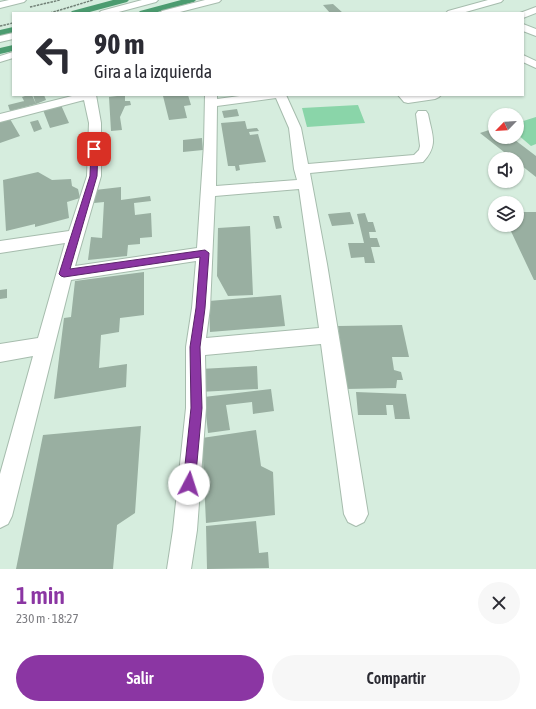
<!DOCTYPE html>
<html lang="es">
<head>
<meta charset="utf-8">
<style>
	:root { --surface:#fff; --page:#f7f7f7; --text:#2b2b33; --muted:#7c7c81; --accent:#8b36a3 }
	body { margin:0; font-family:"Asap Condensed",sans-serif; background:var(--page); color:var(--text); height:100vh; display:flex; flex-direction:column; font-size:15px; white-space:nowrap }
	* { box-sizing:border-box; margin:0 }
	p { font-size:13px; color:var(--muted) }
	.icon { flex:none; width:22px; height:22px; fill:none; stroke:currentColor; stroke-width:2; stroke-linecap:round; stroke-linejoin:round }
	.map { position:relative; height:569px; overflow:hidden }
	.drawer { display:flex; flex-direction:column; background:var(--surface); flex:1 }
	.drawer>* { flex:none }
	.banner { position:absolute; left:12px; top:12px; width:512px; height:84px; border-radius:0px; box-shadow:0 1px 3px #0004; background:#fff; color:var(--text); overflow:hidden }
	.needle { width:26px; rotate:245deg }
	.fabs { position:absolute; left:488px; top:108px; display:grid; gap:8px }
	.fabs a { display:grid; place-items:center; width:36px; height:36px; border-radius:50%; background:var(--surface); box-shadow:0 1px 3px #0004; font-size:20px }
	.pin { position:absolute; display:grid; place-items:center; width:34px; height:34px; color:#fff; margin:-17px; border-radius:8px; box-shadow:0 2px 6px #0006 }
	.me { position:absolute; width:44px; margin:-22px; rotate:5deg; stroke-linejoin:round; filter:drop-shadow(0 0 3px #0008) }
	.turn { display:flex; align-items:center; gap:14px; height:84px; padding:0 16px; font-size:18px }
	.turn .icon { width:52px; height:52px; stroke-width:2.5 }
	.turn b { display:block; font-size:28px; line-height:34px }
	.round { display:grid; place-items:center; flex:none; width:42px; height:42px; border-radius:21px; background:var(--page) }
	.summary { display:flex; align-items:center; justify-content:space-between; height:68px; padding:0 16px }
	h1 { font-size:24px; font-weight:600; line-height:30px; color:var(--accent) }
	.button { display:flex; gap:8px; margin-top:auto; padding:8px 16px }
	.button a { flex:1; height:46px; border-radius:24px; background:var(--accent); color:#fff; font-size:16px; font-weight:600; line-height:46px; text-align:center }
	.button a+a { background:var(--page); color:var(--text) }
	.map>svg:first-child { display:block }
	.green { fill:#8ad5a9 }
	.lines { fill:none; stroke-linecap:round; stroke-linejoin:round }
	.canal { fill:#4c9c70; fill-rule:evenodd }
	.building { fill:#99afa1 }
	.minor-casing { stroke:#a6bcad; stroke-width:2 }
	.path { stroke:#718076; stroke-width:1.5; stroke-dasharray:2.5 1; stroke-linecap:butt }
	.minor { fill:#fff; fill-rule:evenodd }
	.route { fill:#8b36a3; stroke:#5a236a }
</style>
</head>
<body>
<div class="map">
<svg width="536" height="569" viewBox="0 0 536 569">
	<rect width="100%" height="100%" fill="#d6edde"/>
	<path class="green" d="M358,105L365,123L307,127L302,108Z
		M536,117V144L531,146L517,134V123Z"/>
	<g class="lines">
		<path class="canal" d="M113,0H129L127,2L86,13H70L72,11Z
			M181,0H196L194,2L154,13H138L140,11Z
			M13,27V33L0,36V30Z
			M13,45V51L0,54V48Z"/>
	</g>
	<path class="building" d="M333,4L343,13H330L323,5Z
		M28,95H32L36,104L10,111L8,105L24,101L26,105L22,97Z
		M33,95H44L46,100L36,104Z
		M125,95V101H130L131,105L125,106L120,117L122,130L111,131L109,97Z
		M171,95H188L191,105L184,106L187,118L169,120L163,96Z
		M61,105L69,123L50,128L43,110Z
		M237,109L239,116L224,118L222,111Z
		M10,119L20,136L0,143V122Z
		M38,120L42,129L34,132L30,122Z
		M245,121L247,129L257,128L259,131L249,132L250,135L258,134L266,162L239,165L240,170L236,171L235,166H228L221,123Z
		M495,128V137H511L536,156V177L517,162V159H513L480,133Z
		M202,138L203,150L183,152V140Z
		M38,172L52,180L71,179L72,186L78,189L80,198L67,202L69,218L35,227V224L6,231L3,180Z
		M121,187V200L150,196L151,201L134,203L135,215L151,213L152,237L140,238V244L128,245L127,256L88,260L91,237L102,238L104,202L94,203L95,190Z
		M350,212L354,224L332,226L328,214Z
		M517,212H536V280H534L508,225H517Z
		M365,213L368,222H373L376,232H369L370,238H377L380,247H371L375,263H365L364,257L351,258L348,243H364L357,214Z
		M273,216H279L282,228L276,229Z
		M250,226L253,295L228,296L217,276L218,228Z
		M144,272V315L120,318L119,332L101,335L99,368L127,364L126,387L54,399L64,318L71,317L75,281Z
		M7,289V298L0,299V290Z
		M281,295L285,326L210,332L209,301Z
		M402,325L409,357H392L394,370L401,372L403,380H397L396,388L346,389L338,326Z
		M257,366L258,389L199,392L200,369Z
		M271,389L274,411L253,414L252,402L226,405L230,430L208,433L204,397Z
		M356,392L406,394L410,419H395L393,405H386L387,415H358Z
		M141,426L135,513L117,525L113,569H16L43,435Z
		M256,430L261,466L273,472L275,515L206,523L202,438Z
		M256,521L259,553L268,552L269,568L207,569L206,526Z"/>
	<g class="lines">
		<defs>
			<path id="minor" d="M9,0H26L24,2L0,8V2Z
				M142,0H158L156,2L115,13H99L101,11Z
				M205,0H221L219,2L176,13H160L162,11Z
				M488,0H503L501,2L462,13H446L448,11Z
				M536,7V13L523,18V13H520Z
				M523,24L536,29V36L523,31Z
				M13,33V39L0,42V36Z
				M13,52V58L0,62V56Z
				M523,55L536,61V68L523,62Z
				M76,95H96L101,123V176L75,266L197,248L204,144L205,95H217V99L247,95H286L301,128L308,164L414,155L419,150L420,146L416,114L418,111H426L428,114C432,135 439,145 423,162L310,173L327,264L368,514L364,522L356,526L348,522L344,514L321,344L205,355L206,408L197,530L191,569H167L173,530L186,408V347L192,308L196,261L71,280L12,516L8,524L0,528V474L33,356L0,362V344L38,338L65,243L0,253V241L69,231L87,176L89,123L84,100L0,122V114ZM276,98L289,128L294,169L297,180L216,186L217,106ZM299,189L319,328L206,338L210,308L215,196Z
				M398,95H441L439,97L435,99L408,103L404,102Z"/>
		</defs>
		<use href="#minor" class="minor-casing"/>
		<path class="path" d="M30,7L60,0
			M50,13L93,0
			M0,26L13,23"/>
		<use href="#minor" class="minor"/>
	</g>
	<path class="route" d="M94,147L98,149L97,176L70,269L205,250L209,253L205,308L200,347L202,408L195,484L193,489L189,490L185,489L183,484L191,408L190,347L196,308L200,257L64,277L61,276L59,274L90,176L91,149Z"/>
</svg>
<div class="fabs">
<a><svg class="needle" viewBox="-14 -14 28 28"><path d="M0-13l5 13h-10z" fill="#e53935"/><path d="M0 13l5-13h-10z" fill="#7c7c81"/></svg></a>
<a><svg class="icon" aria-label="sound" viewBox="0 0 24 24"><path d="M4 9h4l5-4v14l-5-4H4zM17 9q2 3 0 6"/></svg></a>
<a><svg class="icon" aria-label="layers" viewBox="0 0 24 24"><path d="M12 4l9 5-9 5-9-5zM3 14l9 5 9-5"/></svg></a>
</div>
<div class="pin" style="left:94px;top:149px;background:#d93025"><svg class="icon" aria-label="arrive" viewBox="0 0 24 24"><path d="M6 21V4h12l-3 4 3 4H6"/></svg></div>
<svg class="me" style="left:189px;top:484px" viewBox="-20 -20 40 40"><circle r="19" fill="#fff"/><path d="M0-13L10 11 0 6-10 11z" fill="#8b36a3"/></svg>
<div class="banner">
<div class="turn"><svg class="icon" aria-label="left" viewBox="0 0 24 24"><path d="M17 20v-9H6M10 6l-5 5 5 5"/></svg><div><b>90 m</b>Gira a la izquierda</div></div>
</div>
</div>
<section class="drawer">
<div class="summary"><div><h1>1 min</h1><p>230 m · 18:27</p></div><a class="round"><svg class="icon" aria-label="close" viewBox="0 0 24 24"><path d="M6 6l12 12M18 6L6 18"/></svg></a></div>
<div class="button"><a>Salir</a><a>Compartir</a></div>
</section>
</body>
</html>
